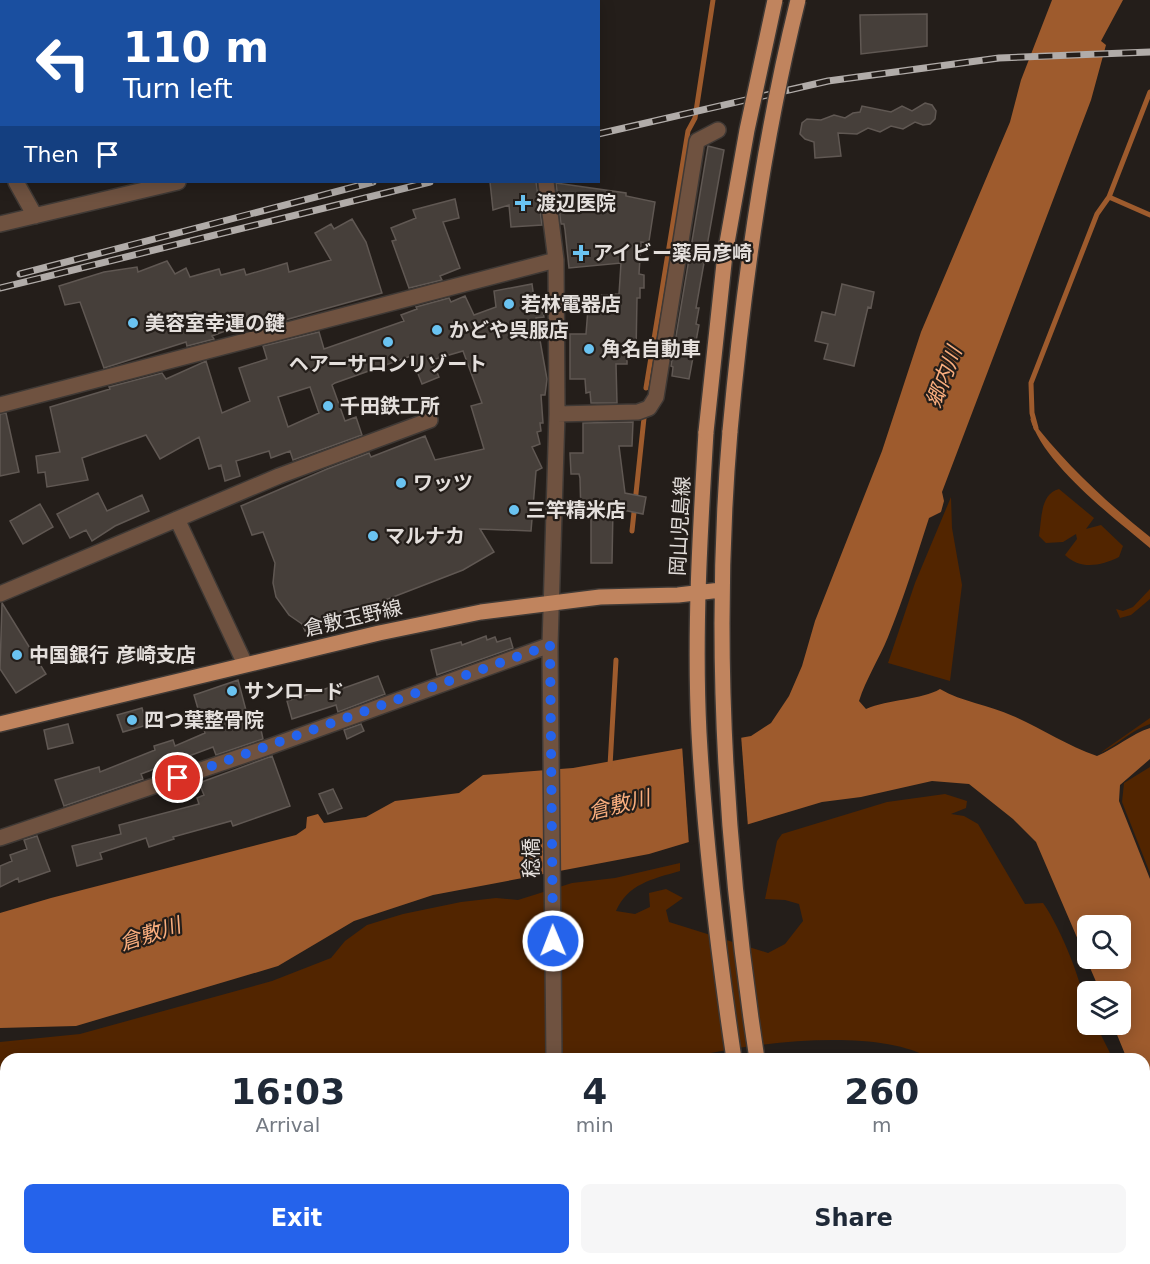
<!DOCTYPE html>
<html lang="en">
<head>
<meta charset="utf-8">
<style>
	:root { --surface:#fff; --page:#f6f6f7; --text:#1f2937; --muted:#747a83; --accent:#2563eb }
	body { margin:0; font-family:"DejaVu Sans","Noto Sans JP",sans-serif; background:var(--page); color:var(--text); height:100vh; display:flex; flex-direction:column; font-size:22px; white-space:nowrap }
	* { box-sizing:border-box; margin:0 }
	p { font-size:20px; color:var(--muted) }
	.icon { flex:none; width:33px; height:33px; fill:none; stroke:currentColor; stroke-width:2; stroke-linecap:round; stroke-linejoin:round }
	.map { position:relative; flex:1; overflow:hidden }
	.panel { position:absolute; left:0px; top:1053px; width:1150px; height:212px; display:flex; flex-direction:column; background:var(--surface); border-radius:18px 18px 0 0; box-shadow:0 3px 15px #0003 }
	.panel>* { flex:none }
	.hud { position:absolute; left:0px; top:0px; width:600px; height:183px; box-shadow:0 3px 15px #0003; background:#1a4fa0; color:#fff; overflow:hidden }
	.tools { position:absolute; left:1077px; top:915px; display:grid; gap:12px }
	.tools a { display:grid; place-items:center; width:54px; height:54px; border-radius:9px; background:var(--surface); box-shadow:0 3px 15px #0003; font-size:30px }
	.pin { position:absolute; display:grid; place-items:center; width:51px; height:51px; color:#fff; margin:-26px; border:3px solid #fff; border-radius:50%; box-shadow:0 2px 6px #0007 }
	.me { position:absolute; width:66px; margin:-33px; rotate:359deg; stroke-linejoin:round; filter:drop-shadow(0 0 4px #0008) }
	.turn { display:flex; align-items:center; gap:21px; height:126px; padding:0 24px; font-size:27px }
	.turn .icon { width:78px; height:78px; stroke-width:2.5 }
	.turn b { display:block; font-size:42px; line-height:51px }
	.then { display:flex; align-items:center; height:57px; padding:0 24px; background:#0003; gap:12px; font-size:22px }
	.eta { display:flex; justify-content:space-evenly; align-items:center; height:102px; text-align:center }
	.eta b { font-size:36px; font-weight:700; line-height:42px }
	.button { display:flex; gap:12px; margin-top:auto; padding:12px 24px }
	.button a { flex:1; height:69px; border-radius:9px; background:var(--accent); color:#fff; font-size:24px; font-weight:700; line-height:69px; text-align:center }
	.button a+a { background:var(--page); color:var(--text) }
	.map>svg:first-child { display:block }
	.green { fill:#522500 }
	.water { fill:#9e5b2d; fill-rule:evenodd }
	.pier { fill:#241e1a }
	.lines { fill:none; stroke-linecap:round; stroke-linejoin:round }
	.stream { stroke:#9e5b2d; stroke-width:5 }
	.building { fill:#463f3a; stroke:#605853; stroke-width:1.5; fill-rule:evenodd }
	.minor-casing { stroke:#3f3935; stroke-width:18 }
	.major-casing { stroke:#3f3935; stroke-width:18 }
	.minor { stroke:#6f5240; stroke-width:15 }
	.major { stroke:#c0845e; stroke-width:15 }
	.rail-casing { stroke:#b1aca9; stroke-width:7 }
	.rail { stroke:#241e1a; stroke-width:4.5; stroke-dasharray:14; stroke-linecap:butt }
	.major-bridge-casing { stroke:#3f3935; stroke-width:18; stroke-linecap:butt }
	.major-bridge { stroke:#c0845e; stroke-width:15 }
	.route { stroke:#2563eb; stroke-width:10; stroke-dasharray:0 18 }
	.poi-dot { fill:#6ac3f1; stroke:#241e1a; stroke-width:2 }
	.labels { text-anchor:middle; stroke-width:4.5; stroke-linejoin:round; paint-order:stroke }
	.poi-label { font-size:20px; font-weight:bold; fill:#e4dfdc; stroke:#241e1a; text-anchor:start }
	.street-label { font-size:20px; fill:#e4dfdc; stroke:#241e1a }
	.water-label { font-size:21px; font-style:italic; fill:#faae7e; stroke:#241e1a }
</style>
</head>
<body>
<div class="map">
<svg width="1150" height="1264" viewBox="0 0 1150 1264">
	<rect width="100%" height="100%" fill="#241e1a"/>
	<path class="green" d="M1059,489L1094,518L1086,529L1101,525L1123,546L1119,557C1101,566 1080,570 1065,555L1077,539L1076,534L1063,542L1046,543L1039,536C1042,518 1040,494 1059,489Z
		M951,497L952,528L962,585L950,681L888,663L915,583Z
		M1150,589V599L1131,615L1120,618L1116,609L1123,611L1133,607Z
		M1150,718V724C1131,730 1118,745 1100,753Z
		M1150,767V873L1122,802L1124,783Z
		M945,794L967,801L966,808L951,814L964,816L978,824L1025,904L1043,903C1062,930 1087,992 1088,1024L1096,1025L1113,1059H931C878,1026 744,1043 685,1059H6V1258L107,1259L90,1264H0V1042L80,1034L272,981L331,958L345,941L367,925L403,914L461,902L496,898L518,900L572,883L615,878L680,863V871C652,879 628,884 616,911L635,914L650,907L649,893L666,889L683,898L666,910L669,922L768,953L785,944L803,921L799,904L785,900L765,899L777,841L782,834L887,802Z
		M1145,1114L1150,1123V1227L1144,1219Z
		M1145,1233L1150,1241V1264H1143L1139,1259L1144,1258Z
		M142,1258H191V1259L174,1264H124Z
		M379,1258L447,1259L451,1264H371Z"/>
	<path class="water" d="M1052,0H1123L1101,41L1106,45L1091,100L942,492L944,501L941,512L929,518C916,558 904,598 888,637C879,659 866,679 859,701L866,709C888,699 922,700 940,689C962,702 989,705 1013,716C1041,728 1067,746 1097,756C1116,748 1131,734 1150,728V759L1120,785L1119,801L1150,879V1103L1145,1094L1144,1059H1127L1113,1025L1120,1024V992L1100,991L1036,842L1013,819L969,784L932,781L861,797L822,802L649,854L433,895L354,921L278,966L76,1026L0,1028V913L51,898L296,835L306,828L307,817L318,814L324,823L366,817L395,801L459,793L483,775L573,768L751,736L771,723L789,696L802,666L815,621L882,451L921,332L1010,122L1021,80ZM1088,926H1120V958H1088Z
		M1030,418C1064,463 1106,502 1150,537V548C1113,517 1043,464 1030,418Z"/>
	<path class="pier" d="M741,735L748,827L689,845L682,745Z"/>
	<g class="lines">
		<path class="stream" d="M1109,197L1150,215
			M646,388L688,131L695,118L713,0
			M1036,428L1032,413L1031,383L1097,214L1109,197L1150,92
			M632,531L644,418
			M610,766L616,660
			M596,1258L599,1264
			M1136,1258L1140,1264
			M192,1264L210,1258
			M366,1264L374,1258
			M656,1264L662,1258
			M973,1264L1001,1262L1018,1264"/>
	</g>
	<path class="building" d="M927,14V46L861,54L860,15Z
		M925,103L932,105L936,111L935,119L930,124L923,125L915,122L903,129L891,126L880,132L868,128L857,134L838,133L841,156L815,158L814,142L805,139L800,134L802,123L807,119L821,120L834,115L845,118L853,113L860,112L862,106L891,112L902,106L912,111Z
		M708,146L724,150L696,308H699L696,324L699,325L689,379L672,376L673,367L671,366Z
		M490,182H536L542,225L511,227L509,205L493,210Z
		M556,183L626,193V196L655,202L649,241L647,243L641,242L639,274L644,275V288H640V298H637L636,354H627V364H616L617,403H591L590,392L586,393L585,379H570V334H586L589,296L619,294L621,263L569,268L565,230L564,224H561Z
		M455,199L459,218L443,222L460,268L440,276L442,280L409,288L392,241L396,240L391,228L416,218L413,210Z
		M352,219L366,242L382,293L249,330L246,323L212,336L214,339L187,346L186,342L104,368L80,302L65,305L59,286L104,272L137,267L138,272L167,261L175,274L186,268L190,277L219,269L221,275L244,269L246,275L287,263L289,272L331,260L315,233L331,224L334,229Z
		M532,284L534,298L540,297L544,317L536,318L547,379L545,395H541L543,423H540L541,431L537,432L540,444L532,447L542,468L536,471L531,531L480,529L494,552L463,570L305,631L302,624L289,615L276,597L273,583L275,563L263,532L252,535L241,506L327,469L369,453L371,457L425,436L435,460L484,449L471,406L482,403L463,351L432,360L439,377L422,384L411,356L335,383L332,385L345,421L356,417L362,435L293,460L290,451L271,458L269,451L236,461L240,476L225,481L221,465L209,469L199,437L160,459L146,435L82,458L88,480L47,487L45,472L38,473L36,456L60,452L50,407L110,389L109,387L162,373L166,379L206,361L222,413L250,401L239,368L267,359L263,346L319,332L324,349L404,321L401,315L417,309L416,307L449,298L451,302L465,296L474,315L496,307L494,291ZM310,387L319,413L288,427L278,397Z
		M842,284L874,292L871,308L868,307L854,366L824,359L828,344L815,341L822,312L835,315Z
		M6,413L19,472L0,476V414Z
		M633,422L632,446H619L625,493L646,497L643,514L613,508L612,563H591V515L581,516L580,478L579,474H571L570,453H583V423Z
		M98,493L107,511L142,495L149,511L115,526L92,541L86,530L70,538L57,514Z
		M40,504L53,527L23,544L10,521Z
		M2,603L46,674L16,693L0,669Z
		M486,636L487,640L495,637L497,642L510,638L513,648L437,675L431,650L461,642L462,645Z
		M378,676L385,694L338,712L336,705L292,719L287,701L328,688L329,690L343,685L344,688Z
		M238,680L248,718L258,716L263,739L216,755L213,747L141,774L143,779L64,806L55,780L99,767L100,772L155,750L154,746L173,740L175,746L205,733L194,695Z
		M142,708L147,725L123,732L117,715Z
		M68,724L73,743L48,749L44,730Z
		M361,724L364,731L347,739L344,730Z
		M272,756L290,806L233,826L231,821L173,837L174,839L149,847L146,838L100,853L102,859L77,866L72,846L121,834L119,825L199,804L197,798L204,795L199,783Z
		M333,789L342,808L328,814L319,794Z
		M37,836L50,871L19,882L18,878L0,887V866L12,861L10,855L27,849L24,840Z"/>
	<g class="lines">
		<defs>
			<path id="minor" d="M18,0L19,2
				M111,0L112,2
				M458,0V2
				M536,0V2
				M160,2L163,0
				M333,2L336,0
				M0,92L2,94
				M0,151L2,154
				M16,182L35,216
				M546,182L556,260L557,414L550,645L554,1059
				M0,224L178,182
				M0,405L556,260
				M557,414L638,412L649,408L656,397L697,141L718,130
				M177,519L245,664
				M0,594L279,476L430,420
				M0,838L266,748L550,645
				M551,1264V1258
				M697,1264L706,1258"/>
			<path id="major" d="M730,431C712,642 725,850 757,1059
				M706,432C700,532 694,633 699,733C705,842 718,951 734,1059
				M0,724L379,633L481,612L600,597L678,595L721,590
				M776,1258L777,1264
				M795,1258L797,1264"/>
		</defs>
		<use href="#minor" class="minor-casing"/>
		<use href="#major" class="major-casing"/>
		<use href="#minor" class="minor"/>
		<use href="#major" class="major"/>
		<defs>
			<path id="rail" d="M598,134L828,81L999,58L1150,52
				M20,274L373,182
				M0,288L430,182"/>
		</defs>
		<use href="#rail" class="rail-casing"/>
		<use href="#rail" class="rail"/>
		<defs>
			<path id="major-bridge" d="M730,431C743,287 763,141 798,0
				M706,432L725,254L747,130L775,0"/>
		</defs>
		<use href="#major-bridge" class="major-bridge-casing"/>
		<use href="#major-bridge" class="major-bridge"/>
	</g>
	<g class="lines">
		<path class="route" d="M178,778L550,645L553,941"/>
	</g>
	<g class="poi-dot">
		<path d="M520 194h6v6h6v6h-6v6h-6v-6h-6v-6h6z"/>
		<path d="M578 244h6v6h6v6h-6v6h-6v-6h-6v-6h6z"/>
		<circle cx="509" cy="304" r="6"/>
		<circle cx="133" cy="323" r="6"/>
		<circle cx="437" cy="330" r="6"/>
		<circle cx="388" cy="342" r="6"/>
		<circle cx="589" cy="349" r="6"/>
		<circle cx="328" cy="406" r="6"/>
		<circle cx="401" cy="483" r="6"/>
		<circle cx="514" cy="510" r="6"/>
		<circle cx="373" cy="536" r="6"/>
		<circle cx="17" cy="655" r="6"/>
		<circle cx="232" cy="691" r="6"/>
		<circle cx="132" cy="720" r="6"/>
	</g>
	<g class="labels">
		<g class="poi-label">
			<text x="536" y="210">渡辺医院</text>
			<text x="593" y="260">アイビー薬局彦崎</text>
			<text x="521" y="311">若林電器店</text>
			<text x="145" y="330">美容室幸運の鍵</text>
			<text x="449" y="337">かどや呉服店</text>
			<text x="601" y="356">角名自動車</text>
			<text x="388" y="371" text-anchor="middle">ヘアーサロンリゾート</text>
			<text x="340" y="413">千田鉄工所</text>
			<text x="413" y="490">ワッツ</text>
			<text x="526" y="517">三竿精米店</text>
			<text x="385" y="543">マルナカ</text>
			<text x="29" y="662">中国銀行 彦崎支店</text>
			<text x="244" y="698">サンロード</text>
			<text x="144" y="727">四つ葉整骨院</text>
		</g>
		<g class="street-label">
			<text transform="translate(680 526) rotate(-87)" y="7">岡山児島線</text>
			<text transform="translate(353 618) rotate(-13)" y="7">倉敷玉野線</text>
			<text transform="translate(531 858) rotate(-90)" y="7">稔橋</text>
		</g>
		<g class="water-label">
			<text transform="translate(944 377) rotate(-69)" y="7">郷内川</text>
			<text transform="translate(619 805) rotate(-14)" y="7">倉敷川</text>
			<text transform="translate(150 934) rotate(-18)" y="7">倉敷川</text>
		</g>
	</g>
</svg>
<div class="tools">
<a><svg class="icon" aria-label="search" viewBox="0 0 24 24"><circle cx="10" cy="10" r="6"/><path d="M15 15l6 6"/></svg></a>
<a><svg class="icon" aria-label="layers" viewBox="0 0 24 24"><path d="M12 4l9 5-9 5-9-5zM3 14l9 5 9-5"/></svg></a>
</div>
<div class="pin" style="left:178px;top:778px;background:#d93025"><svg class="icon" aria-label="arrive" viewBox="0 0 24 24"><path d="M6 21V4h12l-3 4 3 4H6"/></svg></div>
<svg class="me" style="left:553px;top:941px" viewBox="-20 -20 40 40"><circle r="17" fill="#2563eb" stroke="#fff" stroke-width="3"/><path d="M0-11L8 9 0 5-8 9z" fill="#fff"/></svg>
<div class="hud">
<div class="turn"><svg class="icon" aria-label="left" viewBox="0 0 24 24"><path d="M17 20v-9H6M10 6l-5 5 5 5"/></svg><div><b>110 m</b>Turn left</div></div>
<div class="then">Then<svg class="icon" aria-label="arrive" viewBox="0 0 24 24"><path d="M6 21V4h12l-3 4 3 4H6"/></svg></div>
</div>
<section class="panel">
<div class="eta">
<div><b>16:03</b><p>Arrival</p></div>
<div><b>4</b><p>min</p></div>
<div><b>260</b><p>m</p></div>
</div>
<div class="button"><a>Exit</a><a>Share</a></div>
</section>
</div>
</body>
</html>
